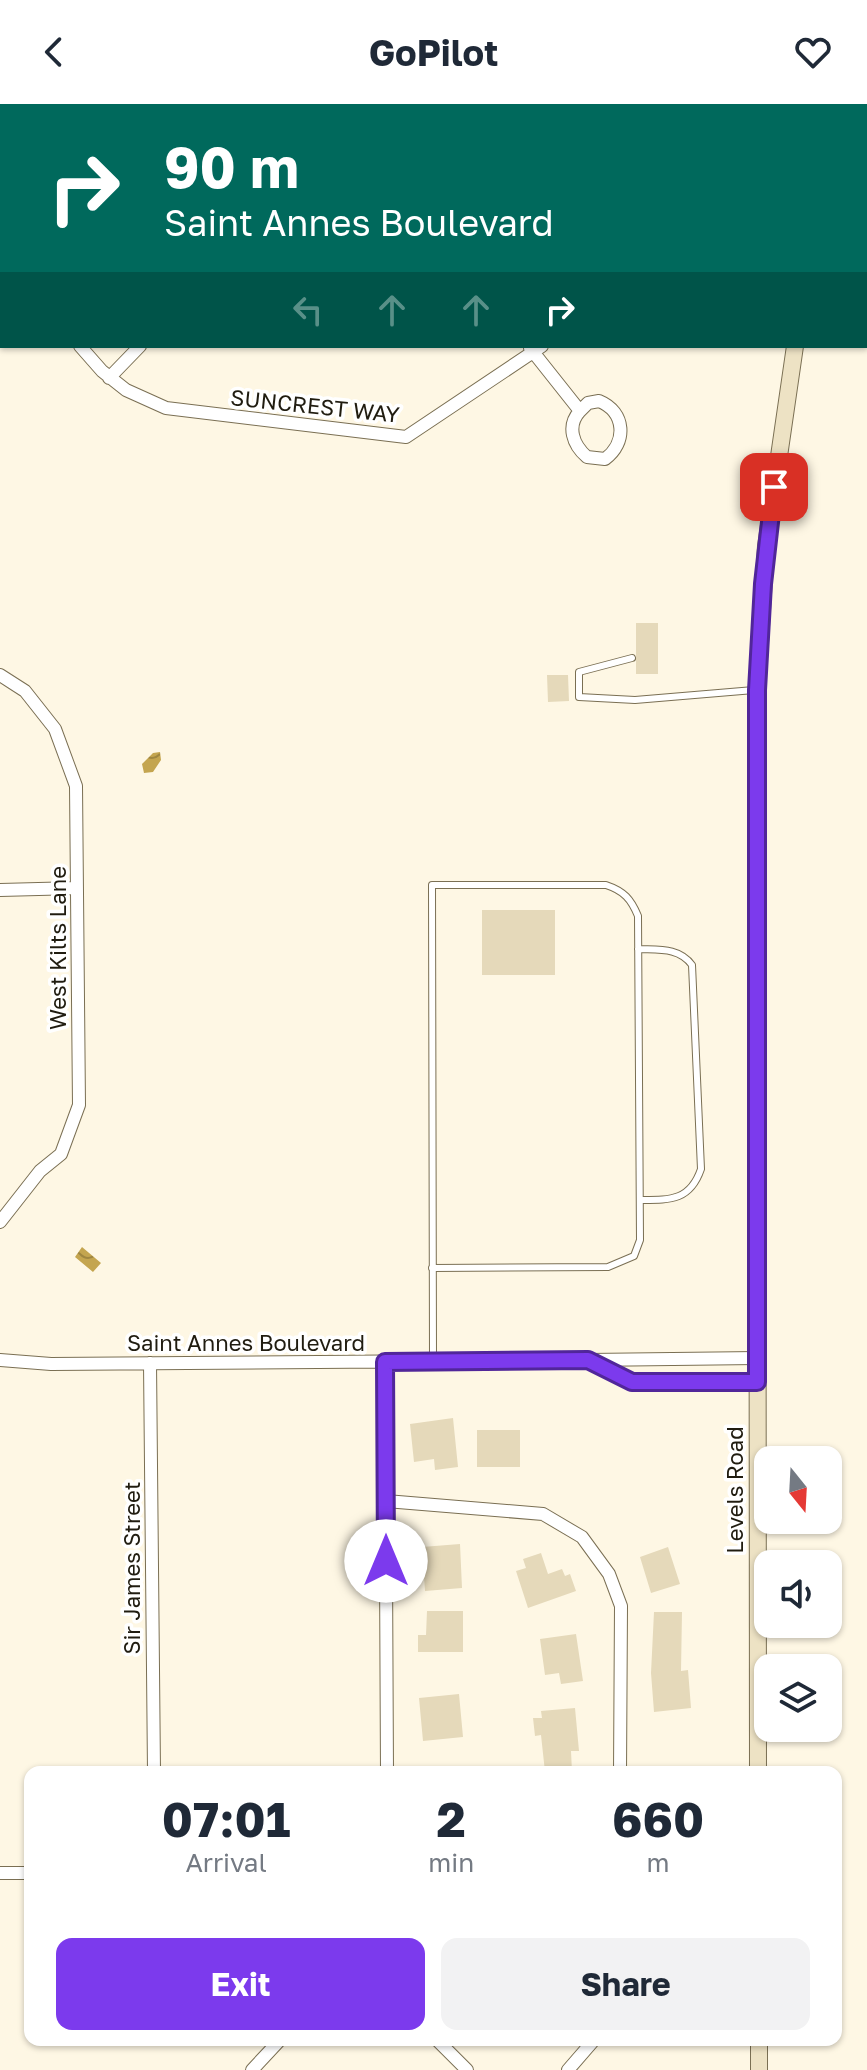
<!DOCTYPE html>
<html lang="en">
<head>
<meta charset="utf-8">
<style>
	:root { --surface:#fff; --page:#f2f2f3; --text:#1f2937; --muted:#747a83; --accent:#7c3aed }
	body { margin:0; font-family:"Golos Text",sans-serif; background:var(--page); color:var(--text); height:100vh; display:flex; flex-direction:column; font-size:30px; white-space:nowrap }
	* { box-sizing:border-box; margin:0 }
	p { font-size:26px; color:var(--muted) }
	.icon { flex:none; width:44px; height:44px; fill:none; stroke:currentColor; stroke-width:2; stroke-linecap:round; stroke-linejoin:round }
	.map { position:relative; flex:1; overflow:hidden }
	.details { position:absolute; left:24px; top:1662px; width:818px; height:280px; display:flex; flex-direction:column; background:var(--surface); border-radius:16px; box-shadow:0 2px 6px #0004 }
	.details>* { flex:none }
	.banner { position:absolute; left:0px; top:0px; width:868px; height:244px; box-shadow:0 2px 6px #0004; background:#00695c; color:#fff; overflow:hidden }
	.needle { width:52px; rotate:162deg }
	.buttons { position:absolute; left:754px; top:1342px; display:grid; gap:16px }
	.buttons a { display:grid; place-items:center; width:88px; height:88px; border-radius:16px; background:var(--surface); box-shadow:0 2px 6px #0004; font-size:40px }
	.pin { position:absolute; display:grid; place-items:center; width:68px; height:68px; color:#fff; margin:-34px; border-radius:16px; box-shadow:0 4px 12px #0006 }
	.me { position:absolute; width:88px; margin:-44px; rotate:0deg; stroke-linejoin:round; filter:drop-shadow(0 0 6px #0008) }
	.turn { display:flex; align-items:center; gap:28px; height:168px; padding:0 32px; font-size:36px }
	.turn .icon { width:104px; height:104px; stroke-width:2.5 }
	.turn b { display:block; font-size:56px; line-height:68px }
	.lanes { display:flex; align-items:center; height:76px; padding:0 32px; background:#0003; justify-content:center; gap:40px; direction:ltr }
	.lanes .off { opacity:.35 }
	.eta { display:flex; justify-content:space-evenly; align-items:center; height:136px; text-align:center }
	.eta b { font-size:48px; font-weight:700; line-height:56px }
	.cta { display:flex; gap:16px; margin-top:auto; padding:16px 32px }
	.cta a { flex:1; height:92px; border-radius:16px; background:var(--accent); color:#fff; font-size:32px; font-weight:700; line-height:92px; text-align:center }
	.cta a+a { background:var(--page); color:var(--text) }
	header { display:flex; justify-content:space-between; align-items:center; height:104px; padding:0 32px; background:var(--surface); font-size:36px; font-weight:700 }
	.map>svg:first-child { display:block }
	.water { fill:url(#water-waves) }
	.building { fill:#e5d9ba }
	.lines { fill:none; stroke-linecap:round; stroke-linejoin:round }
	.service-casing { stroke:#7a6f53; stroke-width:8 }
	.minor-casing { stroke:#7a6f53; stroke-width:14 }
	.secondary-casing { stroke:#7a6f53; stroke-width:18 }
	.service { stroke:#fff; stroke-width:6 }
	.minor { stroke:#fff; stroke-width:12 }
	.secondary { stroke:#ede2c4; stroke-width:16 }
	.route-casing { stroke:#51269a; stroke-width:20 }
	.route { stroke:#7c3aed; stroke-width:14 }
	.labels { text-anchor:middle; stroke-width:7; stroke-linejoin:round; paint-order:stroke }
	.street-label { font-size:22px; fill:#201c10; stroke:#fff }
</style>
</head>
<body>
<header><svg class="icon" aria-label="back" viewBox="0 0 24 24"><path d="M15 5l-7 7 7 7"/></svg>GoPilot<svg class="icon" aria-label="heart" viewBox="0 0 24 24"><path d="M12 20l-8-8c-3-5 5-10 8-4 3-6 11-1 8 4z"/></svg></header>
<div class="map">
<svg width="867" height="1966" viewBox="0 0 867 1966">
	<defs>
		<pattern id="water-waves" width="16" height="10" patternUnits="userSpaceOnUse" patternTransform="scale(2)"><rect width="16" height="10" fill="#c4a54f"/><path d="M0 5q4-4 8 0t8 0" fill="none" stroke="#9f8640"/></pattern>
	</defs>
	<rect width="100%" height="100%" fill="#fef7e4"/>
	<path class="water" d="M160,648L161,656L153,668L144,669L142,660L153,649Z
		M82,1143L101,1159L93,1168L75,1153Z"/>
	<path class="building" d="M636,519H658V570H636Z
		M547,571H568L569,597L548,598Z
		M482,806H555V871H482Z
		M453,1314L458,1363L435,1366L434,1355L414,1358L410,1320Z
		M477,1326H520V1363H477Z
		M460,1440L462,1484L425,1487L422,1443Z
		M668,1443L680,1480L651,1489L640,1453Z
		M541,1449L548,1470L562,1465L565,1472L570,1470L576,1487L528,1504L516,1467L526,1464L523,1455Z
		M427,1507H463V1548H418V1531H426Z
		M654,1508H682L681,1567L688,1566L691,1604L654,1608L651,1569Z
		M576,1530L583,1577L561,1580L559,1569L545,1571L540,1535Z
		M459,1590L463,1633L423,1637L419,1594Z
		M575,1604L579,1647H571L572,1668H545L541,1631L535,1632L533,1614H542L541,1607Z"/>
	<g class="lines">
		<defs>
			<path id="service" d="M632,554L579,568V593L635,596L754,586
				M638,845C658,846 679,843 692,861L701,1065C690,1097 670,1096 640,1096
				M432,1164L608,1163L634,1152L640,1136L638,812C631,795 624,787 606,781H432L433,1257"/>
			<path id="minor" d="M800,0L813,2
				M98,2L100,0
				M676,2L677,0
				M80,242L102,267L126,286L166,304L406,333L542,242
				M530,244L580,307L588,299L599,297C626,308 627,339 605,355L587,353C573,341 566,322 580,307
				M109,274L140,242
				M0,571L25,587L55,625L76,682L79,1001L61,1050L40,1067L0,1118
				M0,786L77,784
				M757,1254L588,1256L632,1278H757
				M0,1256L51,1260L588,1256
				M385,1258L387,1668
				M150,1259L154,1668
				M386,1397L543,1410L582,1433L609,1470L621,1502L620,1668
				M0,1769H30
				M437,1936L467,1966
				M252,1966L280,1936
				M568,1966L594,1936"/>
			<path id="secondary" d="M832,2V0
				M758,1668L757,586L766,442L795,242
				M759,1936V1966"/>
		</defs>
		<use href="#service" class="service-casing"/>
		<use href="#minor" class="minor-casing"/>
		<use href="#secondary" class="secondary-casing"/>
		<use href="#service" class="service"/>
		<use href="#minor" class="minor"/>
		<use href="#secondary" class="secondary"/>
	</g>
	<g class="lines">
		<defs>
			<path id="route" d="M386,1457L385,1258L588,1256L632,1278H757V586L763,480L774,383"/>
		</defs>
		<use href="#route" class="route-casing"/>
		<use href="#route" class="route"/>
	</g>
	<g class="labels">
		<g class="street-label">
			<text transform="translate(315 302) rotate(6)" y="8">SUNCREST WAY</text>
			<text transform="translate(58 844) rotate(-90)" y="8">West Kilts Lane</text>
			<text x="246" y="1247">Saint Annes Boulevard</text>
			<text transform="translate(735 1386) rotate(-90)" y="8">Levels Road</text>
			<text transform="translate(132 1464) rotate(-90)" y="8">Sir James Street</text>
		</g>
	</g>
</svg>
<div class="buttons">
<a><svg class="needle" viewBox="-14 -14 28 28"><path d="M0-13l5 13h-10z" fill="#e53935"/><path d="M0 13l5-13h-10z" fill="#747a83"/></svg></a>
<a><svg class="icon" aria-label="sound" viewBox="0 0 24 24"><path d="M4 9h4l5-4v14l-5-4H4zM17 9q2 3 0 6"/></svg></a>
<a><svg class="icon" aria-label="layers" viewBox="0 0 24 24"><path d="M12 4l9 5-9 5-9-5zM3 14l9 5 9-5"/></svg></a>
</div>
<div class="pin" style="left:774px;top:383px;background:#d93025"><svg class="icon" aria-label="arrive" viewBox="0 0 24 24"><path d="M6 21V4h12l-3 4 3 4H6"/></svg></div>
<svg class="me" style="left:386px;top:1457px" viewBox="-20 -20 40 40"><circle r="19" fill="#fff"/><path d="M0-13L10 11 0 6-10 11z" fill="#7c3aed"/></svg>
<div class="banner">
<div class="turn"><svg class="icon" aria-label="right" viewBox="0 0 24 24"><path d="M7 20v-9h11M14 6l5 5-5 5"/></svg><div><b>90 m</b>Saint Annes Boulevard</div></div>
<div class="lanes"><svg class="icon off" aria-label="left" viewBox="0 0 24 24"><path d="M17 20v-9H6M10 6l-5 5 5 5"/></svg><svg class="icon off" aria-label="ahead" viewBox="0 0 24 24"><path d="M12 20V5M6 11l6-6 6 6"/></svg><svg class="icon off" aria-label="ahead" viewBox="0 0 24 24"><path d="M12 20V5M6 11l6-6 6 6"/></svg><svg class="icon" aria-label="right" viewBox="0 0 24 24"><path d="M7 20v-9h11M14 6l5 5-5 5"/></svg></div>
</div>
<section class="details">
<div class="eta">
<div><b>07:01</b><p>Arrival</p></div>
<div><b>2</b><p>min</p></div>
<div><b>660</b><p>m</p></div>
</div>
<div class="cta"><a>Exit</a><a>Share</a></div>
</section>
</div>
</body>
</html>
